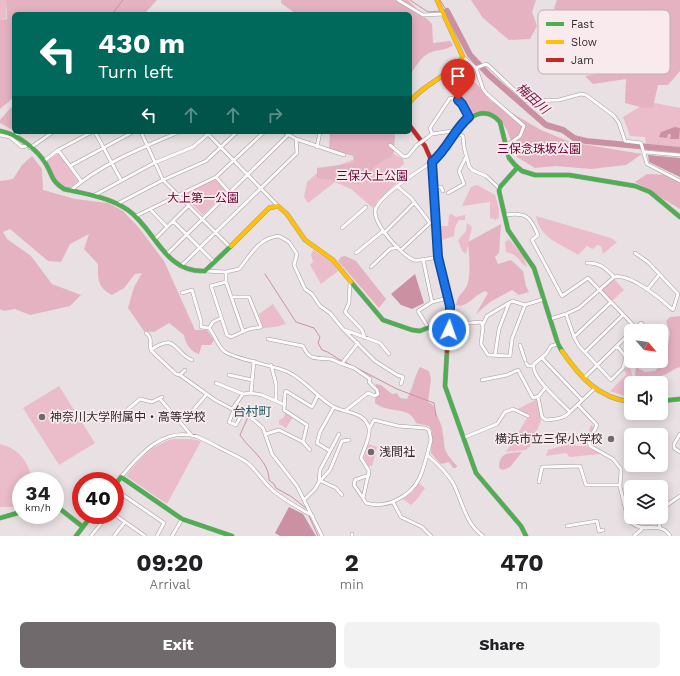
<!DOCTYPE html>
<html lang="en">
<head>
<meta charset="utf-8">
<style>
	:root { --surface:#fff; --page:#f2f2f2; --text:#202124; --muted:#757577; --accent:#706a6c }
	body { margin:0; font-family:"Work Sans","Noto Sans JP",sans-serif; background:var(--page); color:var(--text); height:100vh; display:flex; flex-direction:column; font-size:15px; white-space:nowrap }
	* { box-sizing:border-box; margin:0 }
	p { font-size:13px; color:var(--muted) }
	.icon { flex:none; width:22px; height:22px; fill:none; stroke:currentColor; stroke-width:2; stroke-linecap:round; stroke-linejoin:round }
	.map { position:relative; height:536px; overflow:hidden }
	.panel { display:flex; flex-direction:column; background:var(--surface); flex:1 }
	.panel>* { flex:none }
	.top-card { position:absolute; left:12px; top:12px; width:400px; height:122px; border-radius:6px; box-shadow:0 2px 10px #0003; background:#00695c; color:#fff; overflow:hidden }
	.needle { width:26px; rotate:118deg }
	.controls { position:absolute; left:624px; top:324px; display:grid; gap:8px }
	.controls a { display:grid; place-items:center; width:44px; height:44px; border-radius:6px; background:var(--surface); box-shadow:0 2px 10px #0003; font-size:20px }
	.speed { position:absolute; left:12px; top:472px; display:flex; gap:8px; font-size:20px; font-weight:700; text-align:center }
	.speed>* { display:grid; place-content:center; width:52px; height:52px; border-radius:50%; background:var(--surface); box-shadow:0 2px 10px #0003; line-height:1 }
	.speed small { font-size:10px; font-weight:400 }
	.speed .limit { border:6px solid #d22; background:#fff; color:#111 }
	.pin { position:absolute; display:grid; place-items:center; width:34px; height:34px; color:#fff; margin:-41px -17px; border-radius:50% 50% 50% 0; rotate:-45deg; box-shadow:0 0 4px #0007 }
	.pin .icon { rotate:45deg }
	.me { position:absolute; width:44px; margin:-22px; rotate:3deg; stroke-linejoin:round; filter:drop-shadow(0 0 3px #0008) }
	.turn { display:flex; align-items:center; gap:14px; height:84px; padding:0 20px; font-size:18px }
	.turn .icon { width:52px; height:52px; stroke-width:2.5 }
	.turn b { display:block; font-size:28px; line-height:34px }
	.lanes { display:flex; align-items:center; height:38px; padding:0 20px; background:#0003; justify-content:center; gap:20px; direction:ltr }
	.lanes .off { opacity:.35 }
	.eta { display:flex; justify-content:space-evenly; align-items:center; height:68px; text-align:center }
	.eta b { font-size:24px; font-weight:700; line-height:28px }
	.primary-button { display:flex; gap:8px; margin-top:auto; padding:8px 20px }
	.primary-button a { flex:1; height:46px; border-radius:6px; background:var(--accent); color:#fff; font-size:16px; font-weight:700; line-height:46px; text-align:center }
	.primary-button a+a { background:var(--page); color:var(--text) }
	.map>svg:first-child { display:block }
	.green { fill:#ebbcca }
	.forest { fill:#e5b2c2 }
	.water { fill:#cb90a2 }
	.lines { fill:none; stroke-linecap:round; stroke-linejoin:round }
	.stream { stroke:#cb90a2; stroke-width:1 }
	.river { stroke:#cb90a2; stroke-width:6 }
	.street-casing { stroke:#a49d9f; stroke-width:4 }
	.fast-casing { stroke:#a49d9f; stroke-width:5 }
	.slow-casing { stroke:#a49d9f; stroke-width:5 }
	.jam-casing { stroke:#a49d9f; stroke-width:5 }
	.street { stroke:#fcfafb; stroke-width:3 }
	.fast { stroke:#4caf50; stroke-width:4 }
	.slow { stroke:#ffc107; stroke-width:4 }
	.jam { stroke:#c62828; stroke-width:4 }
	.street-bridge-casing { stroke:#a49d9f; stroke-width:4; stroke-linecap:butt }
	.street-bridge { stroke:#fcfafb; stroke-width:3 }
	.route-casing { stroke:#114b97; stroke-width:10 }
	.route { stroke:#1a73e8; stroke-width:7 }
	.poi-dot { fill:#706a6c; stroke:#f9eaee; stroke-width:1.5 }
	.labels { text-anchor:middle; stroke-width:3.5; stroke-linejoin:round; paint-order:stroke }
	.park-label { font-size:12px; fill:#6a0034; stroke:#f9eaee }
	.poi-label { font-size:12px; fill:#302a2c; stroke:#f9eaee; text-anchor:start }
	.water-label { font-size:13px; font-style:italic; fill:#76113e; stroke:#f9eaee }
	.neighbourhood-label { font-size:13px; fill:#1e5760; stroke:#f9eaee }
	.key { fill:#f9eaee; stroke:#bdb0b4; stroke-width:1 }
	.key-label { font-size:11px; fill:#302a2c }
</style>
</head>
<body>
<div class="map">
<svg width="680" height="536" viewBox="0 0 680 536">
	<rect width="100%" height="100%" fill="#e8e0e2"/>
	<path class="green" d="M0,0H6V18L0,20Z
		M646,103H655L680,108V147L646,144L645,137L630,136L623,117Z
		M380,150H387L403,159L404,164L398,169L402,178L379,199L373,208L351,189L335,182L308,203L304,197L307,182L317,173Z
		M59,153L78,181L69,189C56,186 51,173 47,161Z
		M216,179L227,191L203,215L182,194Z
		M477,185L495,195L499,209V218L495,220L490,218V202L462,206L471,187Z
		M451,214L456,217L465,215V220H459L455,227L454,236L442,240L441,226H448L449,216Z
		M536,216L611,238L617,242L603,254L601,246L597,245L593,249L587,246L578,255C560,243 540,239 536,216Z
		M467,223L472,227L466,254L462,251L458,240L466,231Z
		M509,239L524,257L527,267C519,263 520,255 506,252L505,242Z
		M313,250L333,263L338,271L321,284L310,265L313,262L311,255Z
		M614,279L624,290L612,301L602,290Z
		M273,304L286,324L275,327L263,328L259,314Z
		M629,364L634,382L631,383V398L610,391L627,374L624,370Z
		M59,386L95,443L59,465L23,408Z
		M537,399L541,421L537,430L536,441L526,450L506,452L529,415L518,409Z
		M286,413L293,417L286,428L279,424V420L283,418Z
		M591,425L594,427L587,442V447L600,454L570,457L566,453L546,456L548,450L573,443L576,446H583Z
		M173,439H191L201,441L167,504L126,476C140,459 151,445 173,439Z
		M0,444C18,448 31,463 31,481H21L20,507H0Z
		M368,444L377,447L372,466H368L364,458Z
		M419,483L425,488L418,498L411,505L403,499L413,492Z"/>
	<path class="forest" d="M6,0H157L144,14H14V97L0,109V20L7,19Z
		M281,0H408L432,24L433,43L450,41L453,45C445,51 440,49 432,52C421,55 416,67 410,75V14H296L281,3Z
		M471,0H536L532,12L537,26L530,39L509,40L483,18Z
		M557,0H680V71L668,85H658L653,107L644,108L625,103L626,79L593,84L585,76L605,73L614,58L598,38L590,43L577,64L567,66C558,51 549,16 557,0Z
		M466,77L476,83L491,101L541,130L570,142L642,154L626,165L591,169L556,166L535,168L517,157L507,130L499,118L485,112L472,113L457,96Z
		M14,104V127L11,129L0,123V120Z
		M330,132H395L394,152L391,157C379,160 367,175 359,184L317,178V168L354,163L353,156L329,149Z
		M32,156L42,169L43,190L75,199L108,203L123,211L139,228L164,261L195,330H207L214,340L211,345H202L199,354C191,352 185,343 184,335L169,323L154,332L144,331L128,308L134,287L142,273L135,274L124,288L112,295C97,287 98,280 98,264L84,249L89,234L70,244L61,262L48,261L10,229L3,232L7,239L31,256L52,284L81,295L70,306L30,315L15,309L4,311L0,309V181L13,179L22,165Z
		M647,174L669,175L680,181V209L635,182Z
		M501,224L499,253L495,257L498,264L511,260L523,271L526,286L529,292L519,295L512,290L490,302L476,314L488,293L485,291C474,295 466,309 456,305C459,294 459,297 465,289C472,280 469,254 468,242Z
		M345,256L356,261L386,299L379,308L338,261L341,257Z
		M680,316V367C672,369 668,375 660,376L654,383H638L635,374L636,367L645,372L655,371L665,361L670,333L666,321L670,317Z
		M420,367L429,371L431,379L428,402L433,405C435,412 441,423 442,428C446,450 441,448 457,466L456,468H453L449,462L441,464L431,453L432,431L429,426L416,423C410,405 388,414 375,403L376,384L381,385L392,394L397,393L400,398L407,399C413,388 414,377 420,367Z
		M522,452L510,467L503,470L499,468C499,452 509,453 522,452Z"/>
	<path class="water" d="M675,127L680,128L679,139H670L671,134H668L667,138L659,137L661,132Z
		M648,155L680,158V177L649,162Z
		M415,274L424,303L412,309L401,305L391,294Z
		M289,507L303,514L316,536H280L275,533Z"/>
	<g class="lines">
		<path class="stream" d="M410,0L428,12L440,11
			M440,0L447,11
			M112,14L123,0
			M265,274L296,322L314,328L320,337L318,343L322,350C330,352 334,357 342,361
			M345,362L397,389L434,403L436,416
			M248,417L240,435C250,450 269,461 269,480L274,484L276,488L292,497L307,509
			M309,516L318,536"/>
		<path class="river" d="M447,11L470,55L489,75L546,125L563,130L574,138L586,141L680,150"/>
		<defs>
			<path id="street" d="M398,0L423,15L444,14
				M463,57L476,68L483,89L487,94L524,126L520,136L506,146
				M476,68L486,64L489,66L526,101L559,100L581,94L586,95L614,116L619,123L625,141L641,143L647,164L680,181
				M95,132L121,180
				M141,132L163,180L230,247
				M206,132L278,206
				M432,134L430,128L450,98C461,98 465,108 469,117
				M459,134L463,136L464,147L469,166L472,170L486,176L500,189
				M0,135L10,137L22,147L26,146
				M15,136L20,132
				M427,138L432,134L452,131
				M296,139L344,155
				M390,145L404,157L408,156L417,145
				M317,147L320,132
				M30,148L53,132
				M58,150L70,166
				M645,152L680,155
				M44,161L58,150L92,132
				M432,162C418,171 382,194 376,208C370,221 402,256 414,260C421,261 431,258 438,257
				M216,177L229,192
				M81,181L70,166L133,132
				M398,187L411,198L430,223L401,250
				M434,187H441L443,191
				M70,191C101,164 141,148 179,132
				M448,193L464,184L459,171L466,157
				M95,195L154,163L193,147L208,134
				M119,203L163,180L206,161L237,132
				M150,209L167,227
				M505,215C526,212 530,216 538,235L532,240L562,296L588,278L636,328L632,331
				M136,216L216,177L264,132
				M173,221L214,262
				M342,228L366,207
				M384,233L414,203
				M155,239L189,205
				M356,253L383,231
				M167,254L289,134
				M423,259L432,302
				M587,263C601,263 605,268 614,277C630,273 661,299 673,310L678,294L648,262L635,253
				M181,266L297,153L296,139L284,132
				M371,267L390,249L398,247
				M205,271L226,272L239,269C251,255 258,238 279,236L289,242L297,254L294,265L305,289L312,294L320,306L330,313L343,329L375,361L397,375L403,377L401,384
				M226,272V282L243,331
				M226,282L211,286L227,335L231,337L249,329L261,327L249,297H233
				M350,282L349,303L345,312L362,330L365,338
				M647,290L659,275
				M182,293L192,290L201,321V327L209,328
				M566,314L579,308L614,277
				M221,318L213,322L209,328C214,334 218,346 224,351C233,359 273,365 288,372C307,381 317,398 334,407C347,414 364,411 369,428C371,437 363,450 361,458L369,471L363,498L366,503C386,509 410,497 419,479C423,471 425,462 427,455
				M550,319L566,314L574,337L579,346L611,380L623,368L626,357L617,346
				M451,320L469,323L481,322L483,327L481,344L488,355L510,356L512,339L525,305
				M483,324L487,316L512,301L525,305L544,299
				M428,327L418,311L432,302L448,298
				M636,328L641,323L649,331
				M345,330L380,343L389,354
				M146,333C153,338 149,343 151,350C152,352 173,371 176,374L180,375L215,400L234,410L248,415L263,428L272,454L297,486L322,536
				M574,337L611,302
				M268,339L303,346C310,362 317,357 330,359C335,360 339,363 343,364
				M558,344L551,346L546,354L534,364C530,377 561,402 570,412L595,388
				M520,345L525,360
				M151,350C176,331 175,354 192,360
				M585,352L623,315
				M495,355L499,329L509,303
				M542,358L582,400
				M526,363L528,366H533
				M271,365L276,384V401
				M180,375L185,370
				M229,375L252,380
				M585,377L631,332
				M482,380L507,375L518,370L533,398L539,396
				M216,383L243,394L251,393L262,395L285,405
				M546,387L538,397L542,417L546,420C556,419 564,419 570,412
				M251,393L254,361
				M243,394L233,408L234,410L229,422L236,425L243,412
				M160,399L192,436
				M578,405L597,425L589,441L590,446L613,459L621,469L620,487L628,519C640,536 661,519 670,536
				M127,410L140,399L152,402L162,397
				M345,411L368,393L375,396L378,394L377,390L369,382L370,379L354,368L343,364V362L358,343
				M189,415L207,394
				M369,429L374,420L398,426L425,428L429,430L431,440L427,455C436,462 449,475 454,485C463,504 466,524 483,536
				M266,434L279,430L303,442L307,425L284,410L285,393L286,391L312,407L318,395
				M680,434L674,444V448L680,452
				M463,438L497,424L505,412L513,409L528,416
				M303,442L310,450
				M330,451L317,443L320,432L334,407
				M121,477C140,454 164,426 198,437C205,440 213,444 220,448C229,453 241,457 249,464C259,473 265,485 276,493C288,502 300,509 313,516
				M321,481L336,488L342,495
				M319,482L330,470L342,441L349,440
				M539,482L542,467L580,466L586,485H620
				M363,498L354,485L355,480L369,475
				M304,500L315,489L319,482L320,470L339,434
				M393,502L401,517L422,527L431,536
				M115,506L123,495L164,523L157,536
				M115,515L145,536
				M567,526L597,521L599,531L603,530
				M660,528L659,523L667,505L680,496
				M352,534V536
				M91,536L108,515
				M114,536L125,522
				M172,536L182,519
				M634,536L642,529"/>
			<path id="fast" d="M0,131C17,134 37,149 46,164C53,176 51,181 64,189C86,194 109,197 128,210C156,230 164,273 205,271L231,246
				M432,162C447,147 474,92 500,122L509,158L515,165L522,171L535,175H569L635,186L650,192L680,217
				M517,168L500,187L499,191L508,230L534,268L558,344L562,351
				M351,282L383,320L412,330L420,331L432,326L449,330
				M447,351L445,386L476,473L521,526L526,536
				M661,401L680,399
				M115,485L121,477L182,519L232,536
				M55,505L83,527
				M0,518L21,512
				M76,536L92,515"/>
			<path id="slow" d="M410,102C424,83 449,77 463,57L437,0
				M231,246L269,208L278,206L287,214L305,240L333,260L351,282
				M562,351C580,377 598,398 631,402"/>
			<path id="jam" d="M410,126L425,146L432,162L438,257L450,306L447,351"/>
		</defs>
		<use href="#street" class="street-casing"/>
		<use href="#fast" class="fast-casing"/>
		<use href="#slow" class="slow-casing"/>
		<use href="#jam" class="jam-casing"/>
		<use href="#street" class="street"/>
		<use href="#fast" class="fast"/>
		<use href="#slow" class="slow"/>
		<use href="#jam" class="jam"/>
		<defs>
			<path id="street-bridge" d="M452,131L459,134
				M417,145L427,138"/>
		</defs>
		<use href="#street-bridge" class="street-bridge-casing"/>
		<use href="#street-bridge" class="street-bridge"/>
	</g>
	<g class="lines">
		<defs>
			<path id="route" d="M449,330L450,306L438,257L432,162C448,149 454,129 469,117L462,104L458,100"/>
		</defs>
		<use href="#route" class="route-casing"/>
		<use href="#route" class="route"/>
	</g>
	<g class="poi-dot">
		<circle cx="42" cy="417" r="4"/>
		<circle cx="611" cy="439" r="4"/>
		<circle cx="371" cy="452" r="4"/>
	</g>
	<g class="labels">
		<g class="park-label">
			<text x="539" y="153">三保念珠坂公園</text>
			<text x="372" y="180">三保大上公園</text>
			<text x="203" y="202">大上第一公園</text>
		</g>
		<g class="poi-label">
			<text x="50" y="421">神奈川大学附属中・高等学校</text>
			<text x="603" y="443" text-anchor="end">横浜市立三保小学校</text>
			<text x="379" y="456">浅間社</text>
		</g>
		<g class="water-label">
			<text transform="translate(533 98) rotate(42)" y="5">梅田川</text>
		</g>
		<g class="neighbourhood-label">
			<text x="252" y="416">台村町</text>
		</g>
	</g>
	<rect x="538" y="10" width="132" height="64" rx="6" class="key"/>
	<rect x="546" y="22" width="18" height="4" fill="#4caf50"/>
	<rect x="546" y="40" width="18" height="4" fill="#ffc107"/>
	<rect x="546" y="58" width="18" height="4" fill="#c62828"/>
	<g class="key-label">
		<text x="571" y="28">Fast</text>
		<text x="571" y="46">Slow</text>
		<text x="571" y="64">Jam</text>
	</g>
</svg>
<div class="controls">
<a><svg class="needle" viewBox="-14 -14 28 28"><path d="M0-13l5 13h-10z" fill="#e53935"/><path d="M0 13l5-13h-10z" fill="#757577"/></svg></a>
<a><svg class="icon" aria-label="sound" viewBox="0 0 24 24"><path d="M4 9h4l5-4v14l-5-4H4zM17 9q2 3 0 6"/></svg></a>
<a><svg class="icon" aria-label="search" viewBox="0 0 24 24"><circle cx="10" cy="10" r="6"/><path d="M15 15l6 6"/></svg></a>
<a><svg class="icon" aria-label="layers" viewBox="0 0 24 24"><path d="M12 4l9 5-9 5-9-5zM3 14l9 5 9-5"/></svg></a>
</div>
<div class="speed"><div>34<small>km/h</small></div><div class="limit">40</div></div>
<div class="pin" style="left:458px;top:100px;background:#d93025"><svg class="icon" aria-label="arrive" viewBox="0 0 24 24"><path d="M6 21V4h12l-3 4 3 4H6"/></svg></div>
<svg class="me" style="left:449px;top:330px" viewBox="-20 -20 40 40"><circle r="17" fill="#1a73e8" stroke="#fff" stroke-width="3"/><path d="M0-11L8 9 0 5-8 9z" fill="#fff"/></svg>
<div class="top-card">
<div class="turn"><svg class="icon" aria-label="left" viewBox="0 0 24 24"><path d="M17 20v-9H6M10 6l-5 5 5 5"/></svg><div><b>430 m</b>Turn left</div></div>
<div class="lanes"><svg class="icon" aria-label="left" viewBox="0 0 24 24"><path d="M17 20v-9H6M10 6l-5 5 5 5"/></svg><svg class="icon off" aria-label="ahead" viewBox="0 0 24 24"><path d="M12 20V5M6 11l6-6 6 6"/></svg><svg class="icon off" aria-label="ahead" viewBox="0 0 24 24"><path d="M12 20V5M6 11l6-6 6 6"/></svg><svg class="icon off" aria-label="right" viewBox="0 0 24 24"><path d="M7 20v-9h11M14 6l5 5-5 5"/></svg></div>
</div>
</div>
<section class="panel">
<div class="eta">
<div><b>09:20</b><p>Arrival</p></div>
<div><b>2</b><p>min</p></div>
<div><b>470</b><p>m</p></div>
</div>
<div class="primary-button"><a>Exit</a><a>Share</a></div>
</section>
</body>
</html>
